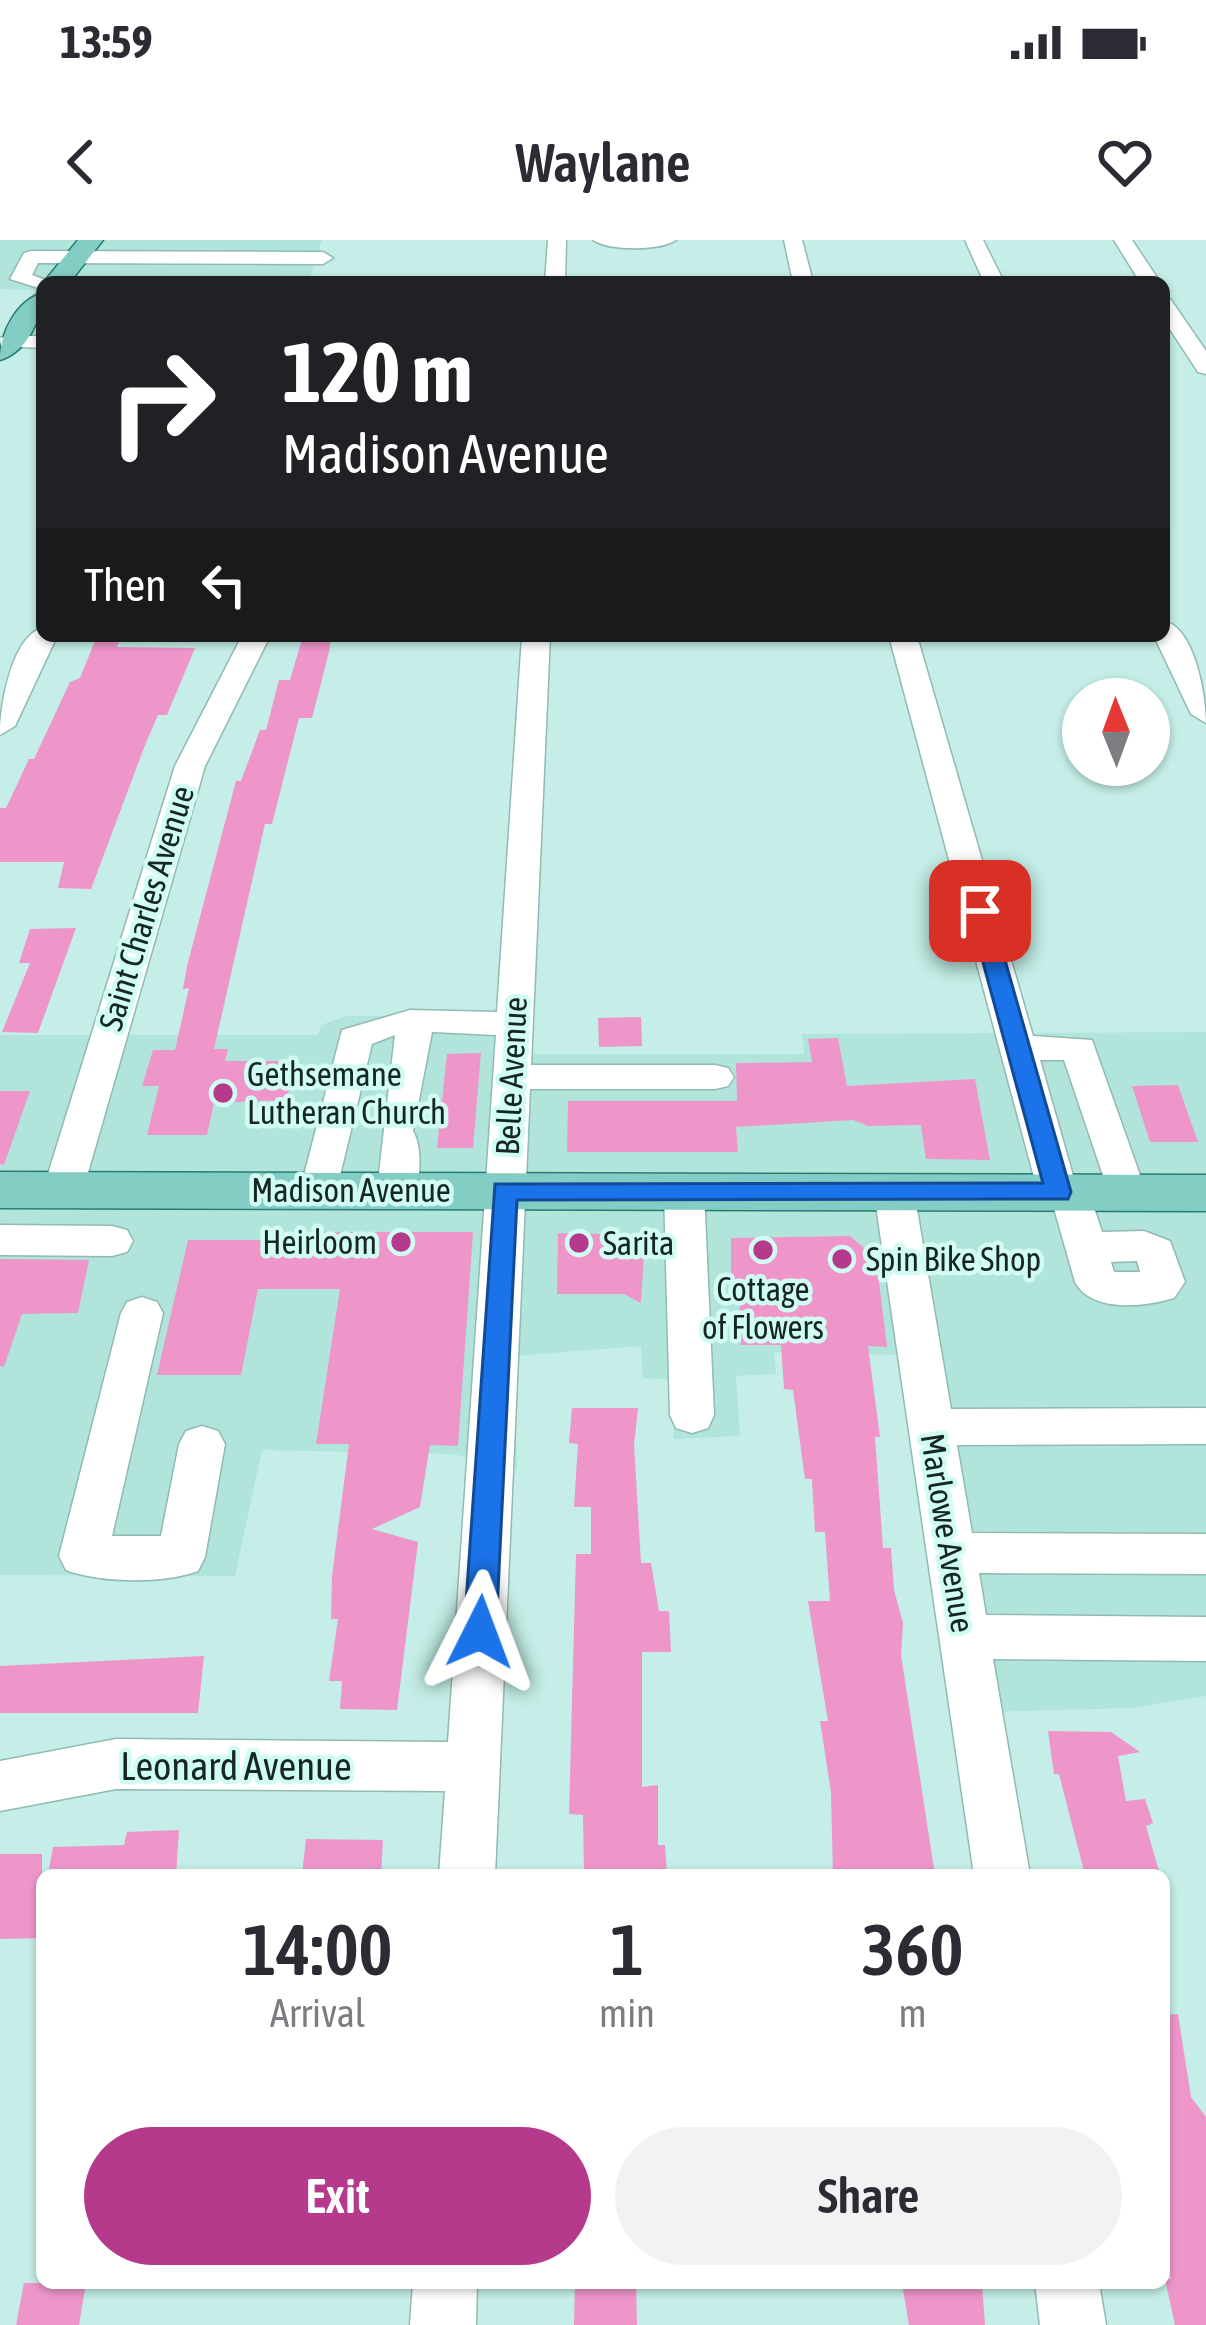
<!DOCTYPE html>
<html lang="en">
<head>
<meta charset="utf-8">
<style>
	:root { --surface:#fff; --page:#f2f2f3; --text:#2b2b33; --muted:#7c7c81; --accent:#b53a8c }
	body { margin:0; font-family:"Asap Condensed",sans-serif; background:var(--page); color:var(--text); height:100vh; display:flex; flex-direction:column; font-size:45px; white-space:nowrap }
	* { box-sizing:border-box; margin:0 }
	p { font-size:39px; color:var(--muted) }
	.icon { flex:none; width:66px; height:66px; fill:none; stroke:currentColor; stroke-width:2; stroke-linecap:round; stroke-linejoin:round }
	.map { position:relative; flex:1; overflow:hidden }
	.panel { position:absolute; left:36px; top:1629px; width:1134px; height:420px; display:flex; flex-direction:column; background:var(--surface); border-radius:18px; box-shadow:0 3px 9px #0004 }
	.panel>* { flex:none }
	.top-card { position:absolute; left:36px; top:36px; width:1134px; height:366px; border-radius:18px; box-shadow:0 3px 9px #0004; background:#202124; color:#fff; overflow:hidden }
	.needle { width:78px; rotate:359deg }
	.fabs { position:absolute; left:1062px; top:438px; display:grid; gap:24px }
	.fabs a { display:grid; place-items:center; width:108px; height:108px; border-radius:50%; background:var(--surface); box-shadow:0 3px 9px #0004; font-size:60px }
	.pin { position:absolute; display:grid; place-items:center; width:102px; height:102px; color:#fff; margin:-51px; border-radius:24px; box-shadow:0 6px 18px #0006 }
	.me { position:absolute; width:132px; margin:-66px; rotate:3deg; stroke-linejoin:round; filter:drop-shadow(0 0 9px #0008) }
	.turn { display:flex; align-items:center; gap:42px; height:252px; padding:0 48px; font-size:54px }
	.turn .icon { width:156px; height:156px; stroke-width:2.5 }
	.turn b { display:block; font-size:84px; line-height:102px }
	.then { display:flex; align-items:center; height:114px; padding:0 48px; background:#0003; gap:24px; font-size:45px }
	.eta { display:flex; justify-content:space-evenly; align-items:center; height:204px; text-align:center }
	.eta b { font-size:72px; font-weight:600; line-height:84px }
	.cta { display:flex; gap:24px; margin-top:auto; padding:24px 48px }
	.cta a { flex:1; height:138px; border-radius:72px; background:var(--accent); color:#fff; font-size:48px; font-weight:600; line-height:138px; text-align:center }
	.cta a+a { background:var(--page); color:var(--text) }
	.status { display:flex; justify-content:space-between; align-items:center; height:84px; padding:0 60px; background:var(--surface); direction:ltr }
	.status svg { height:33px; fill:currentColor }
	header { display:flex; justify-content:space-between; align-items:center; height:156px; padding:0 48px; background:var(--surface); font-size:54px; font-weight:600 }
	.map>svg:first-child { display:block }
	.built { fill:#b1e5dc }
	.building { fill:#ee96ca }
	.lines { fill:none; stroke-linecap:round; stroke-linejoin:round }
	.minor-casing { stroke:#90bab2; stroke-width:3 }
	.major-casing { stroke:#287d72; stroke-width:3 }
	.minor { fill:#fff; fill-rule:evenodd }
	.major { fill:#84cdc4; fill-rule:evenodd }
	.route { fill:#1a73e8; stroke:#114b97; stroke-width:3 }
	.poi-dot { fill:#b53a8c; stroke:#d1fcf4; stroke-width:4.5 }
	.labels { text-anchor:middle; stroke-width:9; stroke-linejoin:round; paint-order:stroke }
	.street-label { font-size:33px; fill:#152623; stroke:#d1fcf4 }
	.poi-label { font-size:33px; fill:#152623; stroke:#d1fcf4; text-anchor:start }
	.near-street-label { font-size:39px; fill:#152623; stroke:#d1fcf4 }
</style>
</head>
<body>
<div class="status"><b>13:59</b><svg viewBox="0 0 49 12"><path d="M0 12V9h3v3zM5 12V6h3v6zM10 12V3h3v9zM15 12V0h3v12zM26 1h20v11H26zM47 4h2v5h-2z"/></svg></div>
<header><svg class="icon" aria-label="back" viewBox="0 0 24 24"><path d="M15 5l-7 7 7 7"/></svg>Waylane<svg class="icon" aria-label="heart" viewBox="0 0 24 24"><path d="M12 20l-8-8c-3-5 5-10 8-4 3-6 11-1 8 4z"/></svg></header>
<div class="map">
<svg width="1206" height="2085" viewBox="0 0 1206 2085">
	<rect width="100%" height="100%" fill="#c4eee7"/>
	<path class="built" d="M0,0H322L309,41L42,42V95L2,94L36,50L0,49Z
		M528,775L527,814H804L802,794L1206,792V1456L1131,1468L956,1473L902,1115L774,1112L776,1134L736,1136L740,1196L674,1199L673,1140L643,1138L641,1106L514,1116L517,1229L453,1214L262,1210L235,1336L0,1335V795H318L321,785L347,776Z"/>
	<path class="building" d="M97,396H121L117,407L195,408L167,475H158L145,505L91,649L58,648L64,622H0V568H6L29,519H34L70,442L80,438Z
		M303,396H331L329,412L312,478H299L272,584H265L214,809H228L225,821H294L287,860L214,863L207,895H147L159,846H142L153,810H175L189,748L183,749L187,726L236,541H241L260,490H266L279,440H290Z
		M76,688L38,793L2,792L30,723H19L30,689Z
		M641,777L642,806L599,807L598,778Z
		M838,798L847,846L975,839L990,920L926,919L921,885L868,886L853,880L736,887L738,912H567L568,861H737L736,823L812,822L808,799Z
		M481,813L473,908H437L447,814Z
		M1178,845L1198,902H1150L1132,846Z
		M0,851H30L4,925L0,924Z
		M301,992H473L458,1206L430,1205L420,1267L372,1289L418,1302L397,1470L340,1469L342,1441H329L338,1379H331L332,1336L349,1204H316L340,1049H258L241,1135H157L188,1000H299Z
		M558,993L645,995L641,1063L624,1054H557Z
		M850,996L876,1018L887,1107L868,1106L880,1197H875L883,1308H891L894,1350L903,1383L901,1415L935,1635H833L831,1552L820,1481H828L808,1361H830L825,1292H815L812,1239H805L793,1150L784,1149L781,1105H741L739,1042H731V998Z
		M0,1019L89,1020L78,1073L22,1074L4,1127L0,1126Z
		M572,1168H638L634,1205L641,1323H651L659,1371H669L671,1412H642V1547L658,1545V1605H665L667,1635H584L583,1575L569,1574L576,1314H591V1267H574L578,1204L569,1203Z
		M204,1416L198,1473H0V1426Z
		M1048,1491L1111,1492L1140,1512L1118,1516L1126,1561L1145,1559L1153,1583L1146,1586L1160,1635H1085L1059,1534H1054Z
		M179,1590L176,1635H48L53,1607L124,1605L127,1592Z
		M306,1599L383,1600L381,1635H302Z
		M0,1614H42V1698L0,1699Z
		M1178,1774L1191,1857L1206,1877V2085H1175L1165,2039H1171L1164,2005V1775Z
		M24,2043H86L79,2085H16Z
		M575,2043H636L637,2085H574Z
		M902,2043H982L985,2085H909Z"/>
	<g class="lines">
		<defs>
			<path id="minor" d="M548,0H566L565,42H545Z
				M593,0H676C660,11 609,11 593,0Z
				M784,0H802L813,42H793Z
				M965,0H983L1004,42H984Z
				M1114,0H1132L1160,42H1140Z
				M31,11L323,12L333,18L323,24L38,23L32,35L51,42H42V49L10,39L24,13Z
				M1164,58L1171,60L1206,111V134L1198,132L1164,80Z
				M8,96H42V108L1,106L0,98Z
				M1164,381C1195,388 1206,456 1206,483L1191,474L1154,396H1164Z
				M42,388V396H57L15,486L0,495C0,466 11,398 42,388Z
				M242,396H270L205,526L83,950L77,960H49L43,950L175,526Z
				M522,396H550L531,825H715L728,828L734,837L728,846L715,849H530L495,1635H439L445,1551L116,1549L0,1571V1521L116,1499L448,1502L496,795L432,792L413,891C423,908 421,944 411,960H383L377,950L395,795L372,804L334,960H306L300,950L342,790L410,770L497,772Z
				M889,396H917L1033,796L1092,800L1146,952L1140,962H1112L1064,820H1040L1074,939L1089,952L1102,992L1144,991L1170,1001L1185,1042L1174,1058C1144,1067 1092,1073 1075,1042L1053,965L1038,952ZM1137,1021L1140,1032H1114L1111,1022Z
				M684,937L698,941L704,951L714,1175L708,1188L692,1193L676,1188L670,1175L664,951L670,941Z
				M894,938L908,942L914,952L951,1169L1206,1168V1204L957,1205L972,1293L1206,1294V1334L979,1333L986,1375L1206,1377V1421L993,1419L1030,1635H974L874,952L880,942Z
				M0,985L112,986L127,990L133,1001L127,1012L112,1016L0,1015Z
				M142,1057L157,1062L163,1073L112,1296H161L179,1204L186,1191L202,1186L218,1191L225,1204L205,1317L198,1331C163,1344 101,1343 66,1330L59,1316L121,1073L127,1062Z
				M413,2043H477L476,2085H410Z
				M1035,2043H1099L1106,2085H1040Z"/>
			<path id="major" d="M78,0H103L70,42H44Z
				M42,53C42,79 27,112 0,120C0,94 15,62 42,53Z
				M0,932L1206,935V971L0,968Z"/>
		</defs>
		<use href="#minor" class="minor-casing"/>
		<use href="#major" class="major-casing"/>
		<use href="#minor" class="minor"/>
		<use href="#major" class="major"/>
	</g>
	<path class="route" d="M972,666L991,671L1071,952L1068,959L517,960L496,1392L492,1402H469L464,1392L495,944L1043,943L969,671Z"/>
	<g class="poi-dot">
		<circle cx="223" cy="853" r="12"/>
		<circle cx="401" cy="1002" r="12"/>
		<circle cx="579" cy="1003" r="12"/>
		<circle cx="763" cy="1010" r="12"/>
		<circle cx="842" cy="1019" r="12"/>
	</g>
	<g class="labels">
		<g class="street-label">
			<text transform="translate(146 668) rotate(-73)" y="12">Saint Charles Avenue</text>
			<text transform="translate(511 836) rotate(-87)" y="12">Belle Avenue</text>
			<text x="351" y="962">Madison Avenue</text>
			<text transform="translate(948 1293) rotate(81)" y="12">Marlowe Avenue</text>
		</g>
		<g class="poi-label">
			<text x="247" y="846">Gethsemane<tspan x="247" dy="38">Lutheran Church</tspan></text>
			<text x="377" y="1014" text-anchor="end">Heirloom</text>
			<text x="603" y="1015">Sarita</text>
			<text x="866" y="1031">Spin Bike Shop</text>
			<text x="763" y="1061" text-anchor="middle">Cottage<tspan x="763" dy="38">of Flowers</tspan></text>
		</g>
		<g class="near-street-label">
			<text x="236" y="1540">Leonard Avenue</text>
		</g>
	</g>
</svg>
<div class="fabs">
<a><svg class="needle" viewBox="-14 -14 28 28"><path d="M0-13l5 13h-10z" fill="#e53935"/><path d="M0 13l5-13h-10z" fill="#7c7c81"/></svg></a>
</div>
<div class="pin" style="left:980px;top:671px;background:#d93025"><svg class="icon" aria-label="arrive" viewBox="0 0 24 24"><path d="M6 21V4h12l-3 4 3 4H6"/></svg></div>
<svg class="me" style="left:480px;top:1392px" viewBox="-20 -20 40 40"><path d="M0-17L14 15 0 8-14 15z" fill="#1a73e8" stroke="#fff" stroke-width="4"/></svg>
<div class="top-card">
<div class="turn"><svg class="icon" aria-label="right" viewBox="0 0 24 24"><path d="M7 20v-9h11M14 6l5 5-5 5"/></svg><div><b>120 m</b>Madison Avenue</div></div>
<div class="then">Then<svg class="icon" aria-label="left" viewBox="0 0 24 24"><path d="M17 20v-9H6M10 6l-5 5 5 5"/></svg></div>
</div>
<section class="panel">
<div class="eta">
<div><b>14:00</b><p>Arrival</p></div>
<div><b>1</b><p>min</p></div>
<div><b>360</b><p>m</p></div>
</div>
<div class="cta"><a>Exit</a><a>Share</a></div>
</section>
</div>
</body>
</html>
